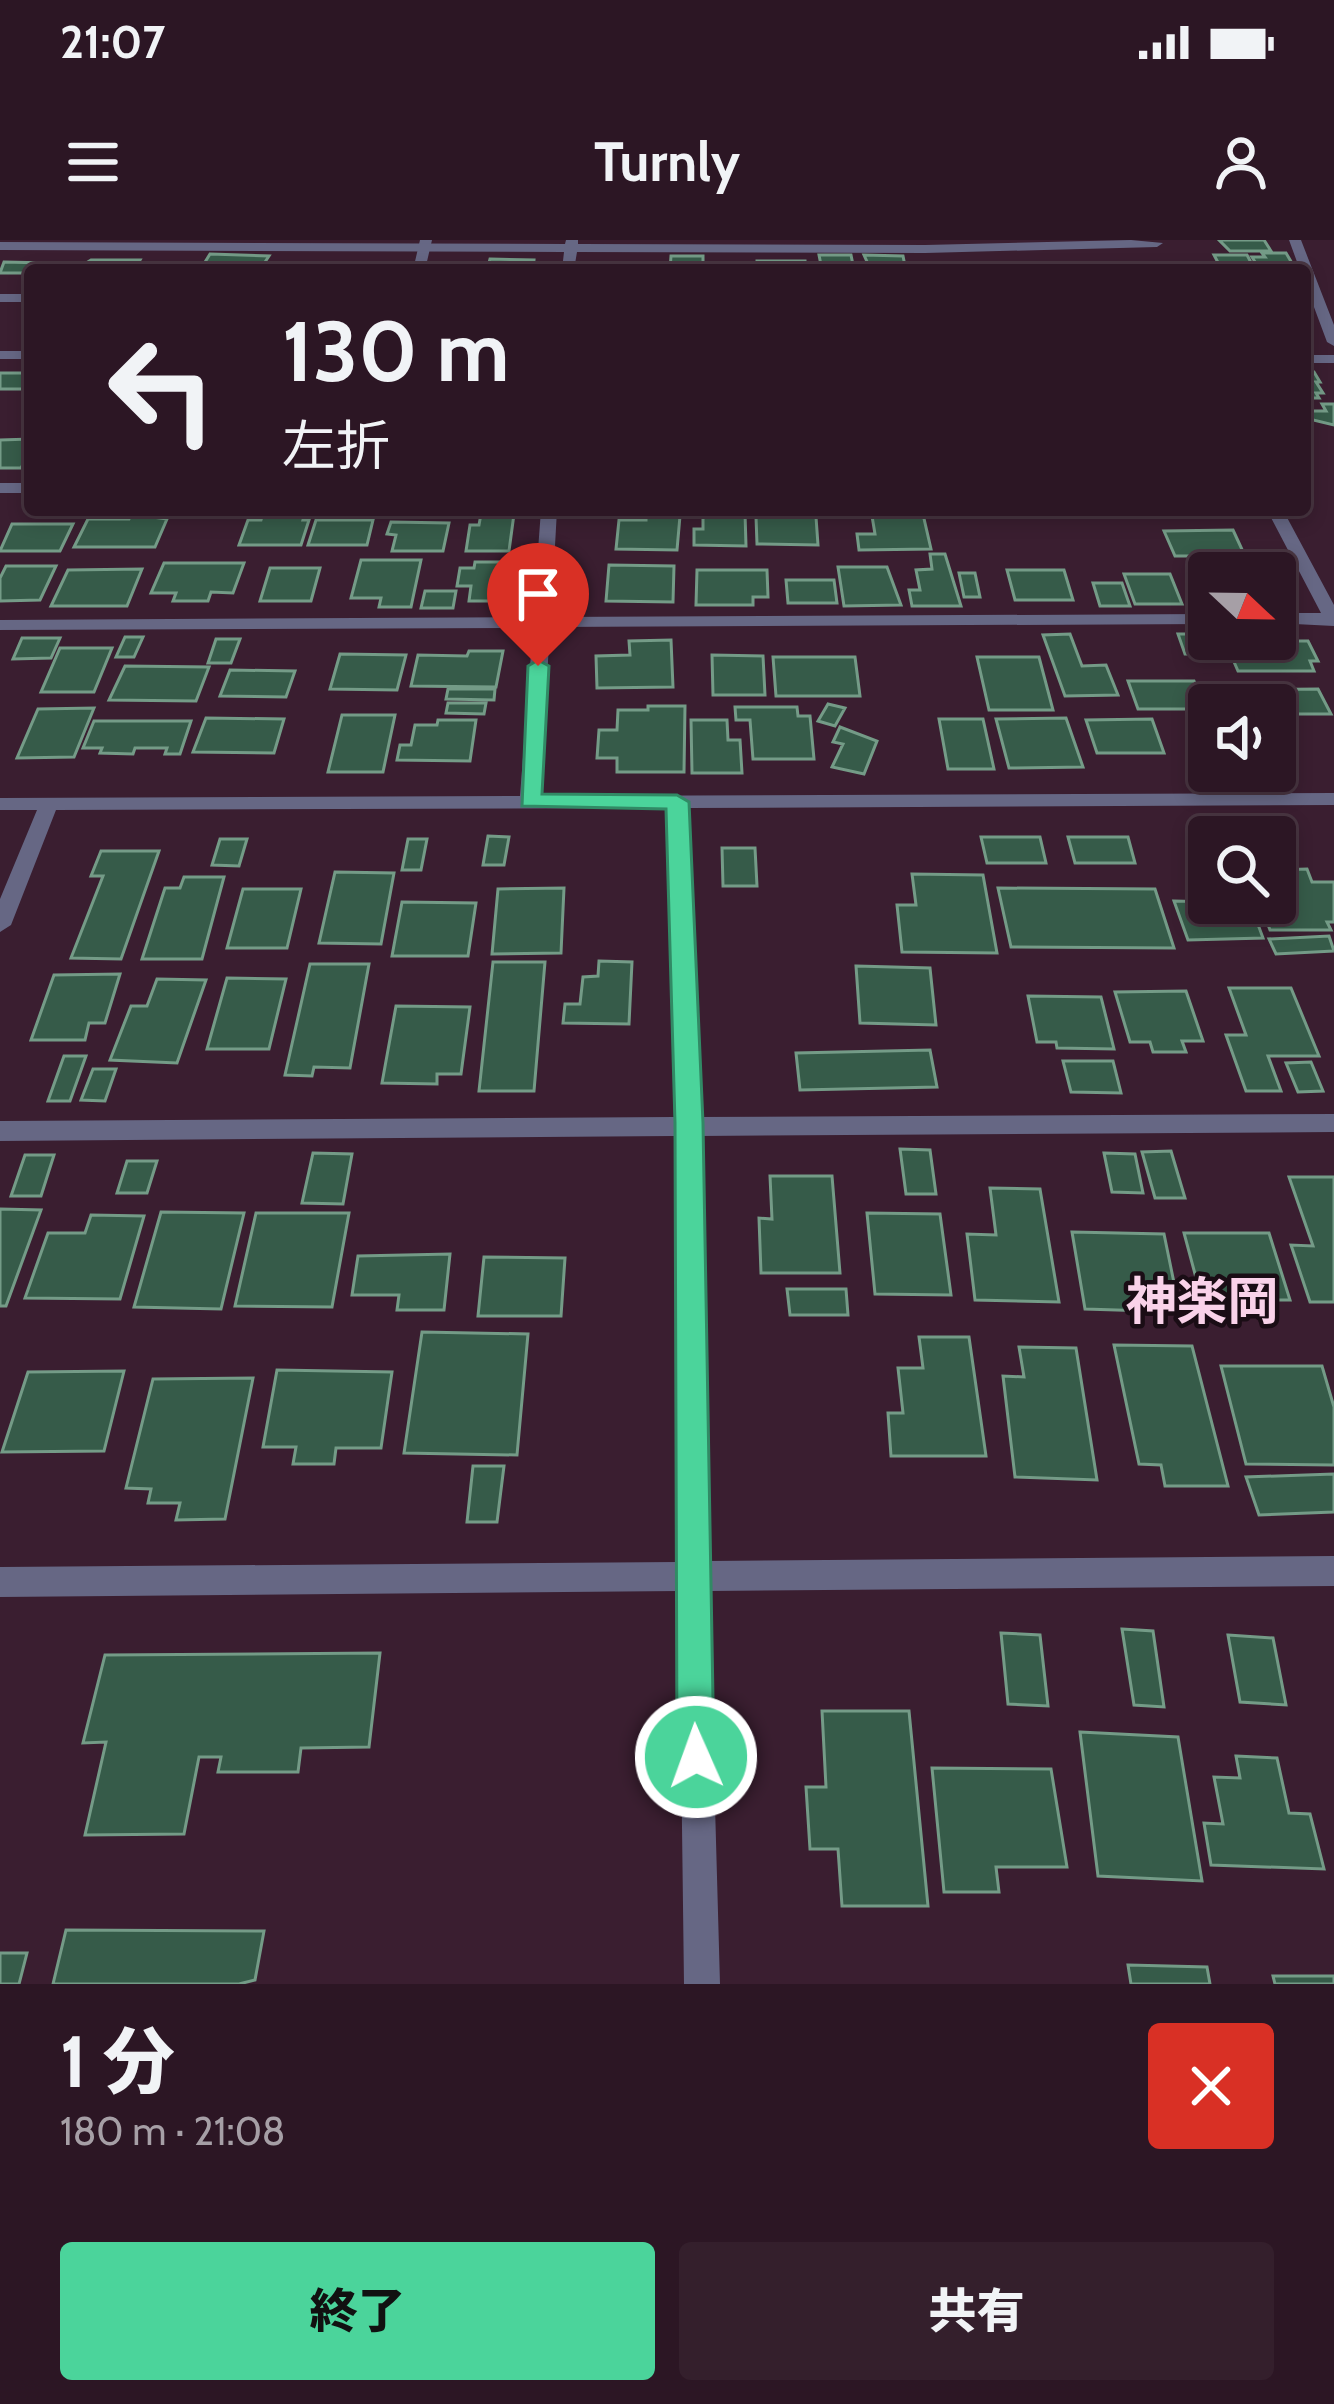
<!DOCTYPE html>
<html lang="ja">
<head>
<meta charset="utf-8">
<style>
	:root { --surface:#2c1624; --page:#341f2c; --text:#f1f3f6; --muted:#a69fa6; --line:#483541; --accent:#4bd49b }
	body { margin:0; font-family:Cabin,"Noto Sans JP",sans-serif; background:var(--page); color:var(--text); height:100vh; display:flex; flex-direction:column; font-size:45px; white-space:nowrap }
	* { box-sizing:border-box; margin:0 }
	p { font-size:39px; color:var(--muted) }
	.icon { flex:none; width:66px; height:66px; fill:none; stroke:currentColor; stroke-width:2; stroke-linecap:round; stroke-linejoin:round }
	.map { position:relative; height:1744px; overflow:hidden }
	.details { display:flex; flex-direction:column; background:var(--surface); flex:1 }
	.details>* { flex:none }
	.banner { position:absolute; left:24px; top:24px; width:1287px; height:252px; border-radius:12px; box-shadow:0 6px 18px #0003,0 0 0 3px var(--line); background:#2c1624; color:var(--text); overflow:hidden }
	.needle { width:78px; rotate:112deg }
	.buttons { position:absolute; left:1188px; top:312px; display:grid; gap:24px }
	.buttons a { display:grid; place-items:center; width:108px; height:108px; border-radius:12px; background:var(--surface); box-shadow:0 6px 18px #0003,0 0 0 3px var(--line); font-size:60px }
	.pin { position:absolute; display:grid; place-items:center; width:102px; height:102px; color:#fff; margin:-123px -51px; border-radius:50% 50% 50% 0; rotate:-45deg; box-shadow:0 0 12px #0007 }
	.pin .icon { rotate:45deg }
	.me { position:absolute; width:132px; margin:-66px; rotate:358deg; stroke-linejoin:round; filter:drop-shadow(0 0 9px #0008) }
	.turn { display:flex; align-items:center; gap:42px; height:252px; padding:0 60px; font-size:54px }
	.turn .icon { width:156px; height:156px; stroke-width:2.5 }
	.turn b { display:block; font-size:84px; line-height:102px }
	.round { display:grid; place-items:center; flex:none; width:126px; height:126px; border-radius:12px; background:var(--page) }
	.overview { display:flex; align-items:center; justify-content:space-between; height:204px; padding:0 60px }
	h1 { font-size:72px; font-weight:800; line-height:90px }
	.cta { display:flex; gap:24px; margin-top:auto; padding:24px 60px }
	.cta a { flex:1; height:138px; border-radius:12px; background:var(--accent); color:#111; font-size:48px; font-weight:800; line-height:138px; text-align:center }
	.cta a+a { background:var(--page); color:var(--text) }
	.status { display:flex; justify-content:space-between; align-items:center; height:84px; padding:0 60px; background:var(--surface); direction:ltr }
	.status svg { height:33px; fill:currentColor }
	header { display:flex; justify-content:space-between; align-items:center; height:156px; padding:0 60px; background:var(--surface); font-size:54px; font-weight:800 }
	.map>svg:first-child { display:block }
	.building { fill:#365b49; stroke:#749b87; stroke-width:3 }
	.lines { fill:none; stroke-linecap:round; stroke-linejoin:round }
	.service { fill:#666784; fill-rule:evenodd }
	.minor { fill:#666784; fill-rule:evenodd }
	.route { fill:#4bd49b; stroke:#318a65; stroke-width:3 }
	.labels { text-anchor:middle; stroke-width:9; stroke-linejoin:round; paint-order:stroke }
	.district-label { font-size:51px; font-weight:bold; fill:#f9d2e9; stroke:#1a0d15 }
</style>
</head>
<body>
<div class="status"><b>21:07</b><svg viewBox="0 0 49 12"><path d="M0 12V9h3v3zM5 12V6h3v6zM10 12V3h3v9zM15 12V0h3v12zM26 1h20v11H26zM47 4h2v5h-2z"/></svg></div>
<header><svg class="icon" aria-label="menu" viewBox="0 0 24 24"><path d="M4 6h16M4 12h16M4 18h16"/></svg>Turnly<svg class="icon" aria-label="person" viewBox="0 0 24 24"><circle cx="12" cy="8" r="4"/><path d="M4 21q1-7 8-7t8 7"/></svg></header>
<div class="map">
<svg width="1334" height="1744" viewBox="0 0 1334 1744">
	<rect width="100%" height="100%" fill="#3a1e30"/>
	<path class="building" d="M1219,0H1264L1271,11H1230Z
		M1262,13H1286L1296,30H1260L1252,17H1265Z
		M210,14L269,16L261,28L202,27Z
		M819,15H851L853,25H821Z
		M864,15L903,16L905,26H869Z
		M1214,15H1247L1255,30H1222Z
		M671,16H703V30H670Z
		M490,19L534,20L533,30H487Z
		M91,20H140L134,30H75Z
		M757,21H805V30H757Z
		M4,22L45,23L30,33H0Z
		M1305,132H1314L1320,142H1316L1323,153H1316L1319,158H1305Z
		M0,133H30V138L23,149H0Z
		M1322,164H1334V185L1309,179L1305,171H1326Z
		M30,199V212L21,228H0V200Z
		M264,270H306L303,280H309L301,305H239L248,280H261Z
		M871,270H922L931,309L859,310L857,294H875Z
		M703,273H745L746,306L694,305V289H703Z
		M131,274L167,279L155,307H74L88,279H129Z
		M481,274H514L509,311H466L470,285H479Z
		M646,275L680,276L677,310L616,309L619,280H646Z
		M756,277H816L818,305L757,304Z
		M316,280H373L367,305H308Z
		M391,282L449,283L443,311H392L396,295L387,294Z
		M12,284H73L60,311H0Z
		M1233,290L1245,316H1175L1164,291Z
		M930,314H945L961,366H912L909,350H920L916,330L932,329Z
		M361,320H421L411,367H379L381,358H351Z
		M475,322H517L511,361H469L471,346H457L460,328H474Z
		M164,323H244L233,353L211,352L208,361H173L176,353H151Z
		M609,325L674,326L673,362L606,361Z
		M6,326H56L40,360L0,361V338Z
		M838,327H887L901,365L844,366Z
		M270,328H320L311,361H260Z
		M1198,328L1262,329L1263,333H1209L1208,355Z
		M142,329L127,366H51L68,330Z
		M697,330H767L768,357H753V365H696Z
		M1007,330H1064L1073,360H1015Z
		M959,333H975L980,357H964Z
		M1124,334H1170L1182,364H1135Z
		M786,340H834L837,363H788Z
		M1093,343H1122L1130,366H1100Z
		M425,351H456L453,368H421Z
		M1070,394L1082,426L1106,425L1118,455L1065,456L1043,395Z
		M1178,394H1198L1205,414H1185Z
		M125,397H143L134,417H116Z
		M22,398H60L51,418L13,419Z
		M216,399H240L231,423H208Z
		M671,400L673,447L597,448L596,416L630,415L629,401Z
		M1225,401H1308L1318,421H1310L1314,431H1238Z
		M60,408H112L94,452H41Z
		M469,411H503L496,447L411,446L418,415L467,416Z
		M340,414L406,415L397,450L330,449Z
		M712,415L763,416L765,455H713Z
		M773,417H855L860,456H776Z
		M977,417H1039L1053,470H989Z
		M125,426L209,427L196,461L109,460Z
		M230,430L295,431L286,457L220,456Z
		M1128,441H1194L1206,469H1138Z
		M448,449H495L494,460L446,459Z
		M1318,449L1331,474H1275V465H1234L1232,459H1236L1232,450Z
		M448,463H486L484,474L446,473Z
		M828,464L845,468L835,486L818,481Z
		M648,466H685L684,532H617V518H597L599,490H617L618,470H648Z
		M735,467H797L798,476H810L814,519H753L750,480H736Z
		M94,468L74,517L17,518L38,469Z
		M342,475H395L383,532H328Z
		M206,478L284,479L274,513L193,512Z
		M1066,478L1083,527L1009,528L996,479Z
		M939,479H983L994,529H948Z
		M1152,479L1164,513H1097L1086,480Z
		M438,480H476L470,521L397,520L400,505H411L415,485H437Z
		M691,480H727L728,500H740L742,533H692Z
		M94,481H191L180,514H165L167,508H135L133,514L100,513L102,508H83Z
		M840,487L877,501L864,534L832,527L843,504L833,502Z
		M488,596L509,597L504,625H483Z
		M981,597H1040L1046,623H987Z
		M1068,597H1128L1135,623H1075Z
		M220,599H247L239,626L212,625Z
		M408,599H427L421,630H402Z
		M722,608H755L757,646H723Z
		M101,611H159L121,719L71,718L103,636H91Z
		M1307,629L1312,642H1334V682H1327L1331,690H1270L1260,663H1275V630Z
		M335,632L394,633L381,704L319,703Z
		M912,634L983,635L997,713L902,712L897,665H916Z
		M184,637H224L202,719H142L165,648H180Z
		M564,648L561,713L492,714L498,649Z
		M998,648L1155,649L1174,708L1011,707Z
		M243,649H301L287,708H227Z
		M1174,661L1250,663L1263,698L1188,700Z
		M402,662L476,663L468,716H392Z
		M1329,696L1334,711L1276,714L1269,699Z
		M599,721L632,722L629,784L563,783L565,764H580L583,737L598,736Z
		M493,722H545L534,851H479Z
		M310,724H369L350,828L314,827L312,836L285,835Z
		M856,726L930,728L936,785L860,783Z
		M120,734L105,783H89L85,800H31L54,735Z
		M227,738L286,739L269,809H207Z
		M157,739L206,740L177,823L110,820L131,766H147Z
		M1229,748H1291L1319,816H1268L1281,851H1246L1226,795H1246Z
		M1186,751L1203,801H1182L1186,812H1153L1150,802H1130L1115,752Z
		M1028,756L1101,757L1114,809L1057,808L1056,802H1037Z
		M396,766L470,767L461,834H437V844L382,843Z
		M930,810L937,847L800,850L796,813Z
		M64,816H86L70,861H48Z
		M1063,821H1113L1121,853L1071,852Z
		M1311,822L1323,851L1298,852L1286,823Z
		M93,829H116L105,861L81,860Z
		M900,909L930,910L936,954H906Z
		M1171,911L1185,958H1155L1142,912Z
		M313,913L352,914L343,964L302,963Z
		M1104,913L1135,914L1143,953L1112,952Z
		M25,915H54L41,956H11Z
		M127,921H157L147,953H117Z
		M770,936H832L840,1033H761L759,978L772,979Z
		M1289,937H1334V1062H1310L1291,1005L1313,1006Z
		M990,948L1040,949L1059,1062L975,1060L967,994L996,995Z
		M0,969L41,970L6,1066H0Z
		M161,972L244,973L221,1069L134,1067Z
		M256,973H349L332,1067L235,1066Z
		M867,973L940,974L951,1055L875,1054Z
		M91,975L144,976L120,1059L25,1058L48,993H85Z
		M1072,992L1164,994L1180,1072L1085,1069Z
		M1184,993H1269L1290,1060H1202Z
		M450,1014L444,1070H397L399,1055H352L358,1016Z
		M484,1017L565,1018L561,1076H478Z
		M787,1049H846L848,1075H790Z
		M422,1092L528,1094L517,1215L404,1213Z
		M919,1097H969L986,1216H891L888,1173H903L898,1128H923Z
		M1114,1105L1192,1106L1228,1246H1165L1161,1225L1139,1224Z
		M1019,1107L1076,1108L1097,1240L1015,1237L1003,1136L1024,1137Z
		M1221,1126H1322L1334,1167V1225L1246,1224Z
		M277,1130L392,1132L381,1208H336L334,1224H293L296,1207H263Z
		M124,1131L104,1211L2,1212L28,1132Z
		M253,1138L225,1279L176,1280L180,1263H148L151,1249L126,1248L153,1139Z
		M473,1226H504L497,1282H467Z
		M1334,1234V1272L1259,1275L1246,1237Z
		M1122,1389L1153,1391L1164,1467L1134,1465Z
		M1001,1393L1040,1395L1048,1466L1008,1464Z
		M1228,1395L1273,1398L1286,1465L1240,1462Z
		M380,1413L369,1507L301,1508L298,1532H218L221,1517H199L184,1594L85,1595L106,1502L83,1503L105,1415Z
		M822,1471H909L928,1666H842L838,1609H810L806,1547H826Z
		M1080,1492L1178,1497L1202,1641L1098,1636Z
		M1236,1516L1277,1518L1289,1573L1310,1574L1324,1629L1211,1625L1204,1583L1223,1584L1214,1537L1240,1538Z
		M932,1528L1051,1529L1067,1627H996L999,1652H944Z
		M66,1690L264,1691L255,1740L239,1744H53Z
		M0,1713H27L19,1744H0Z
		M1128,1725L1207,1727L1210,1744H1131Z
		M1273,1736H1334V1744H1275Z"/>
	<g class="lines">
		<path class="service" d="M420,0H432L425,30H413Z
			M1289,0H1301L1334,85V106L1327,102L1305,43V30H1300Z
			M0,54H30V62H0Z"/>
		<path class="minor" d="M566,0H578V4L925,5L1131,0L1163,3L1157,7L925,13L577,12L574,30H562L564,12L0,10V2L565,4Z
			M0,111H30V119H0Z
			M1305,115H1334V123H1305Z
			M0,243H30V253H0Z
			M541,270H557L551,377L1209,374V384L550,387L540,556L1334,553V565L687,568L698,877L1334,874V892L698,896L708,1321L1334,1316V1346L709,1351L720,1744H684L679,1351L0,1357V1327L678,1322L674,896L0,901V881L674,877L667,568L56,570L11,685L0,692V659L37,570H0V558L520,556L533,388L0,390V380L533,377Z
			M1267,270H1283L1334,365V386L1275,383V373H1321Z"/>
	</g>
	<path class="route" d="M538,420L549,426L542,554L677,555L689,562L703,883L714,1517L709,1531L696,1536L683,1531L677,1517L675,883L666,569L522,566L528,426Z"/>
	<g class="labels">
		<g class="district-label">
			<text x="1202" y="1079">神楽岡</text>
		</g>
	</g>
</svg>
<div class="buttons">
<a><svg class="needle" viewBox="-14 -14 28 28"><path d="M0-13l5 13h-10z" fill="#e53935"/><path d="M0 13l5-13h-10z" fill="#a69fa6"/></svg></a>
<a><svg class="icon" aria-label="sound" viewBox="0 0 24 24"><path d="M4 9h4l5-4v14l-5-4H4zM17 9q2 3 0 6"/></svg></a>
<a><svg class="icon" aria-label="search" viewBox="0 0 24 24"><circle cx="10" cy="10" r="6"/><path d="M15 15l6 6"/></svg></a>
</div>
<div class="pin" style="left:538px;top:426px;background:#d93025"><svg class="icon" aria-label="arrive" viewBox="0 0 24 24"><path d="M6 21V4h12l-3 4 3 4H6"/></svg></div>
<svg class="me" style="left:696px;top:1517px" viewBox="-20 -20 40 40"><circle r="17" fill="#4bd49b" stroke="#fff" stroke-width="3"/><path d="M0-11L8 9 0 5-8 9z" fill="#fff"/></svg>
<div class="banner">
<div class="turn"><svg class="icon" aria-label="left" viewBox="0 0 24 24"><path d="M17 20v-9H6M10 6l-5 5 5 5"/></svg><div><b>130 m</b>左折</div></div>
</div>
</div>
<section class="details">
<div class="overview"><div><h1>1 分</h1><p>180 m · 21:08</p></div><a class="round" style="background:#d93025;color:#fff"><svg class="icon" aria-label="close" viewBox="0 0 24 24"><path d="M6 6l12 12M18 6L6 18"/></svg></a></div>
<div class="cta"><a>終了</a><a>共有</a></div>
</section>
</body>
</html>
